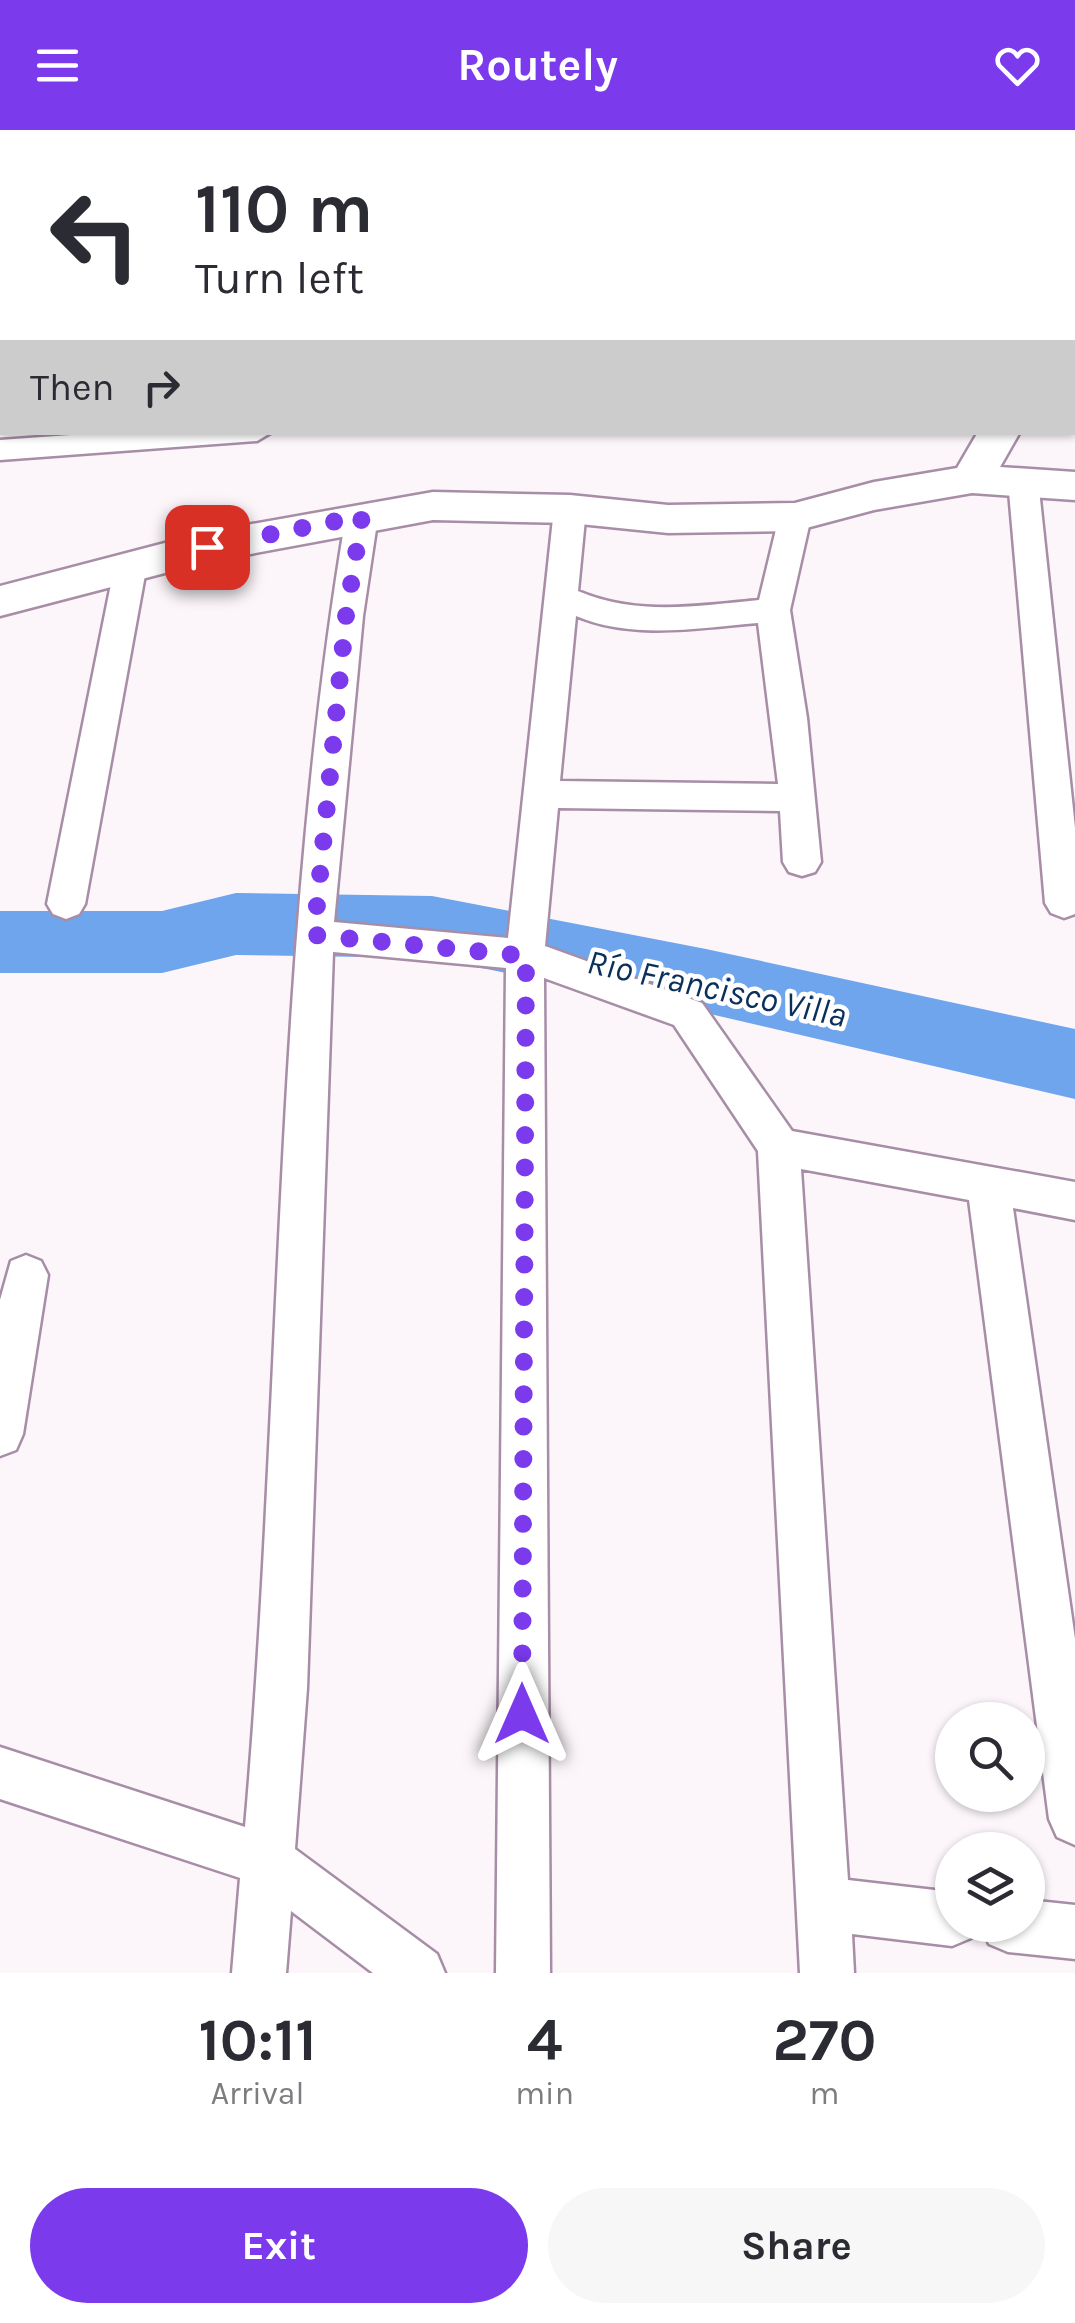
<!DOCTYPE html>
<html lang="en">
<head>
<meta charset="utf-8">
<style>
	:root { --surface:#fff; --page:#f7f7f7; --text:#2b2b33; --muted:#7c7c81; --accent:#7c3aed }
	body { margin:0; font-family:Karla,sans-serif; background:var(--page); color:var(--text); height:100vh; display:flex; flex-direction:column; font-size:38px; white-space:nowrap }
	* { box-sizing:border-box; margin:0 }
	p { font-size:32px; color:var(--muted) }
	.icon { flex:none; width:55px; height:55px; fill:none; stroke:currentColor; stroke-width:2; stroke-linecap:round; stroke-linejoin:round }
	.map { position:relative; height:1843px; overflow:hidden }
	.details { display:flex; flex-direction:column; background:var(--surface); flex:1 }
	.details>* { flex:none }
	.top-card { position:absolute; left:0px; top:0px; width:1075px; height:305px; box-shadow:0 2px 8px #0004; background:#fff; color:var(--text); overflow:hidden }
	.buttons { position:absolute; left:935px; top:1572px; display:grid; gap:20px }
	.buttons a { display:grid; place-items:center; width:110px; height:110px; border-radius:50%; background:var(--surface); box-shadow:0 2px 8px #0004; font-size:50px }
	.pin { position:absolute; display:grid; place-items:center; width:85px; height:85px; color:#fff; margin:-42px; border-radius:20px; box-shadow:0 5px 15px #0006 }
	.me { position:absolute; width:110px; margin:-55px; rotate:0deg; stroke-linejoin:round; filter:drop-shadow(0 0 8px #0008) }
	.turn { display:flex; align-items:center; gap:35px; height:210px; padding:0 30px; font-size:45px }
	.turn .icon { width:130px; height:130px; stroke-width:2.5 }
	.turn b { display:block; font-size:70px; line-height:85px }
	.then { display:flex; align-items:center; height:95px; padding:0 30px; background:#0003; gap:20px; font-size:38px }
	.eta { display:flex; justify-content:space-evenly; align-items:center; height:170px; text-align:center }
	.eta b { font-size:60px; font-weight:700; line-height:70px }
	.primary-button { display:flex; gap:20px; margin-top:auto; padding:20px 30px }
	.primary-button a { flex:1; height:115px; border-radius:60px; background:var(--accent); color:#fff; font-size:40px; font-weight:700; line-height:115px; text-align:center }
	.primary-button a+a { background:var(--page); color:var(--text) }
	header { display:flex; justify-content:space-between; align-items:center; height:130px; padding:0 30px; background:var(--accent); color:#fff; font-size:45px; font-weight:700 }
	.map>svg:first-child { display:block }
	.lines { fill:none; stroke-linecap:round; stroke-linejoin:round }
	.river { fill:#6ea5ec; fill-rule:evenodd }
	.street-casing { stroke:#a78da6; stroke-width:5 }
	.secondary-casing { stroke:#a78da6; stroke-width:5 }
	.street { fill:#fff; fill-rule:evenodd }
	.secondary { fill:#fff; fill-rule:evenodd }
	.route { stroke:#7c3aed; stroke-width:18; stroke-dasharray:0 32.4 }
	.labels { text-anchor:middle; stroke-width:9; stroke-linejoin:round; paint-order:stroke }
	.water-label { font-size:35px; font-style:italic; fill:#092f5b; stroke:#fff }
</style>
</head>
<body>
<header><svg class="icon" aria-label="menu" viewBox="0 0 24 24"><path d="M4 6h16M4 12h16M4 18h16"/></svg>Routely<svg class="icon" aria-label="heart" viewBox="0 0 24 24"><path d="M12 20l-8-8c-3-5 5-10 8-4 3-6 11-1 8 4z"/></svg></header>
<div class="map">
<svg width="1075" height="1843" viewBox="0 0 1075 1843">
	<rect width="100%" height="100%" fill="#fcf6fb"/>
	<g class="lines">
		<path class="river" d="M236,763L432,766L706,819L1075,899V969L706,883L432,828L236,825L162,843H0V781H162Z"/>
		<defs>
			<path id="street" d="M1075,28V44L1072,45V29Z
				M0,50H2V66H0Z
				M0,105H2V121H0Z
				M1072,136H1075V152H1072Z
				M0,205H2V223H0Z
				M1072,231H1075V249H1072Z
				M113,302H272L257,311L0,330V310Z
				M1023,340L1038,350L1075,698V784L1064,788L1051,783L1045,773L1008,350Z
				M570,369L581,372L586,379L578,461C637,486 696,476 759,470L779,387L784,380H806L811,387L790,480L807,588L821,732L815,742L802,746L789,742L783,732L780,681L558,678L545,816L702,873L792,1001L1075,1052V1090L1013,1078L1075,1509V1715L1057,1707L1049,1689L969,1070L801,1039L848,1750L952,1762V1795H976L971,1808L952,1816L852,1804L854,1843H800L758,1021L674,895L544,848L550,1843H496L506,838L333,822L307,1558L295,1719L437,1824L445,1843H373L291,1781L286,1843H232L240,1748L0,1669V1617L245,1697C283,1260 273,819 346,386L351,379H373L378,386L363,486L334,792L508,808L554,379L559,372ZM576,486C632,510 699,498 758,493L778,654L560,651Z
				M131,423L142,426L147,434L85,774L79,784L66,789L53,784L47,774L115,434L120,426Z
				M26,1125L41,1131L48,1145L23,1304L16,1320L0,1326V1170L11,1131Z
				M1028,1770L1075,1775V1829L1008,1822L989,1814L981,1795H1028Z"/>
			<path id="secondary" d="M955,0H991L992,2H957Z
				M1072,189L1075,190V228L1072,227Z
				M978,302H1020L1000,337L1075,342V370L972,363L874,380L795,401L668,403L570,393L433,390L207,432L0,486V456L207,402L433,362L570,365L668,375L795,373L874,352L957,338Z"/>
		</defs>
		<use href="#street" class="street-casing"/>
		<use href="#secondary" class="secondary-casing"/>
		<use href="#street" class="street"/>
		<use href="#secondary" class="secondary"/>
	</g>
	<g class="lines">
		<path class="route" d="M207,417L362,386L346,486L314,805L526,826L522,1584"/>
	</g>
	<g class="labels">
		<g class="water-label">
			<text transform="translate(717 858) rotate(12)" y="12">Río Francisco Villa</text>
		</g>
	</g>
</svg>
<div class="buttons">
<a><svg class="icon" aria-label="search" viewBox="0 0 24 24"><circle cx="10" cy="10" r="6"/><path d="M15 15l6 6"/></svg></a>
<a><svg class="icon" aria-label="layers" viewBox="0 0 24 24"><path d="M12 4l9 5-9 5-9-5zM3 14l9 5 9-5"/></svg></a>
</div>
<div class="pin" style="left:207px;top:417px;background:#d93025"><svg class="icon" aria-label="arrive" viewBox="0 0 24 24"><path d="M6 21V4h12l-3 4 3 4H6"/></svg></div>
<svg class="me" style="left:522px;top:1584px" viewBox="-20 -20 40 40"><path d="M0-17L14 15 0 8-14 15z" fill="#7c3aed" stroke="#fff" stroke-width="4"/></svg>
<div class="top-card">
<div class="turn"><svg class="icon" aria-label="left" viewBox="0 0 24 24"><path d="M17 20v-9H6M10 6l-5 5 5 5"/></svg><div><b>110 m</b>Turn left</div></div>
<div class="then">Then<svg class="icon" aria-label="right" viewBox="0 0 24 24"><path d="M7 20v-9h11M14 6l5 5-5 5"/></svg></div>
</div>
</div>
<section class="details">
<div class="eta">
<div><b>10:11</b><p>Arrival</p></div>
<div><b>4</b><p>min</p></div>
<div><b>270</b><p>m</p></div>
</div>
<div class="primary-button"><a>Exit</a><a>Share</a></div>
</section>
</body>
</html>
